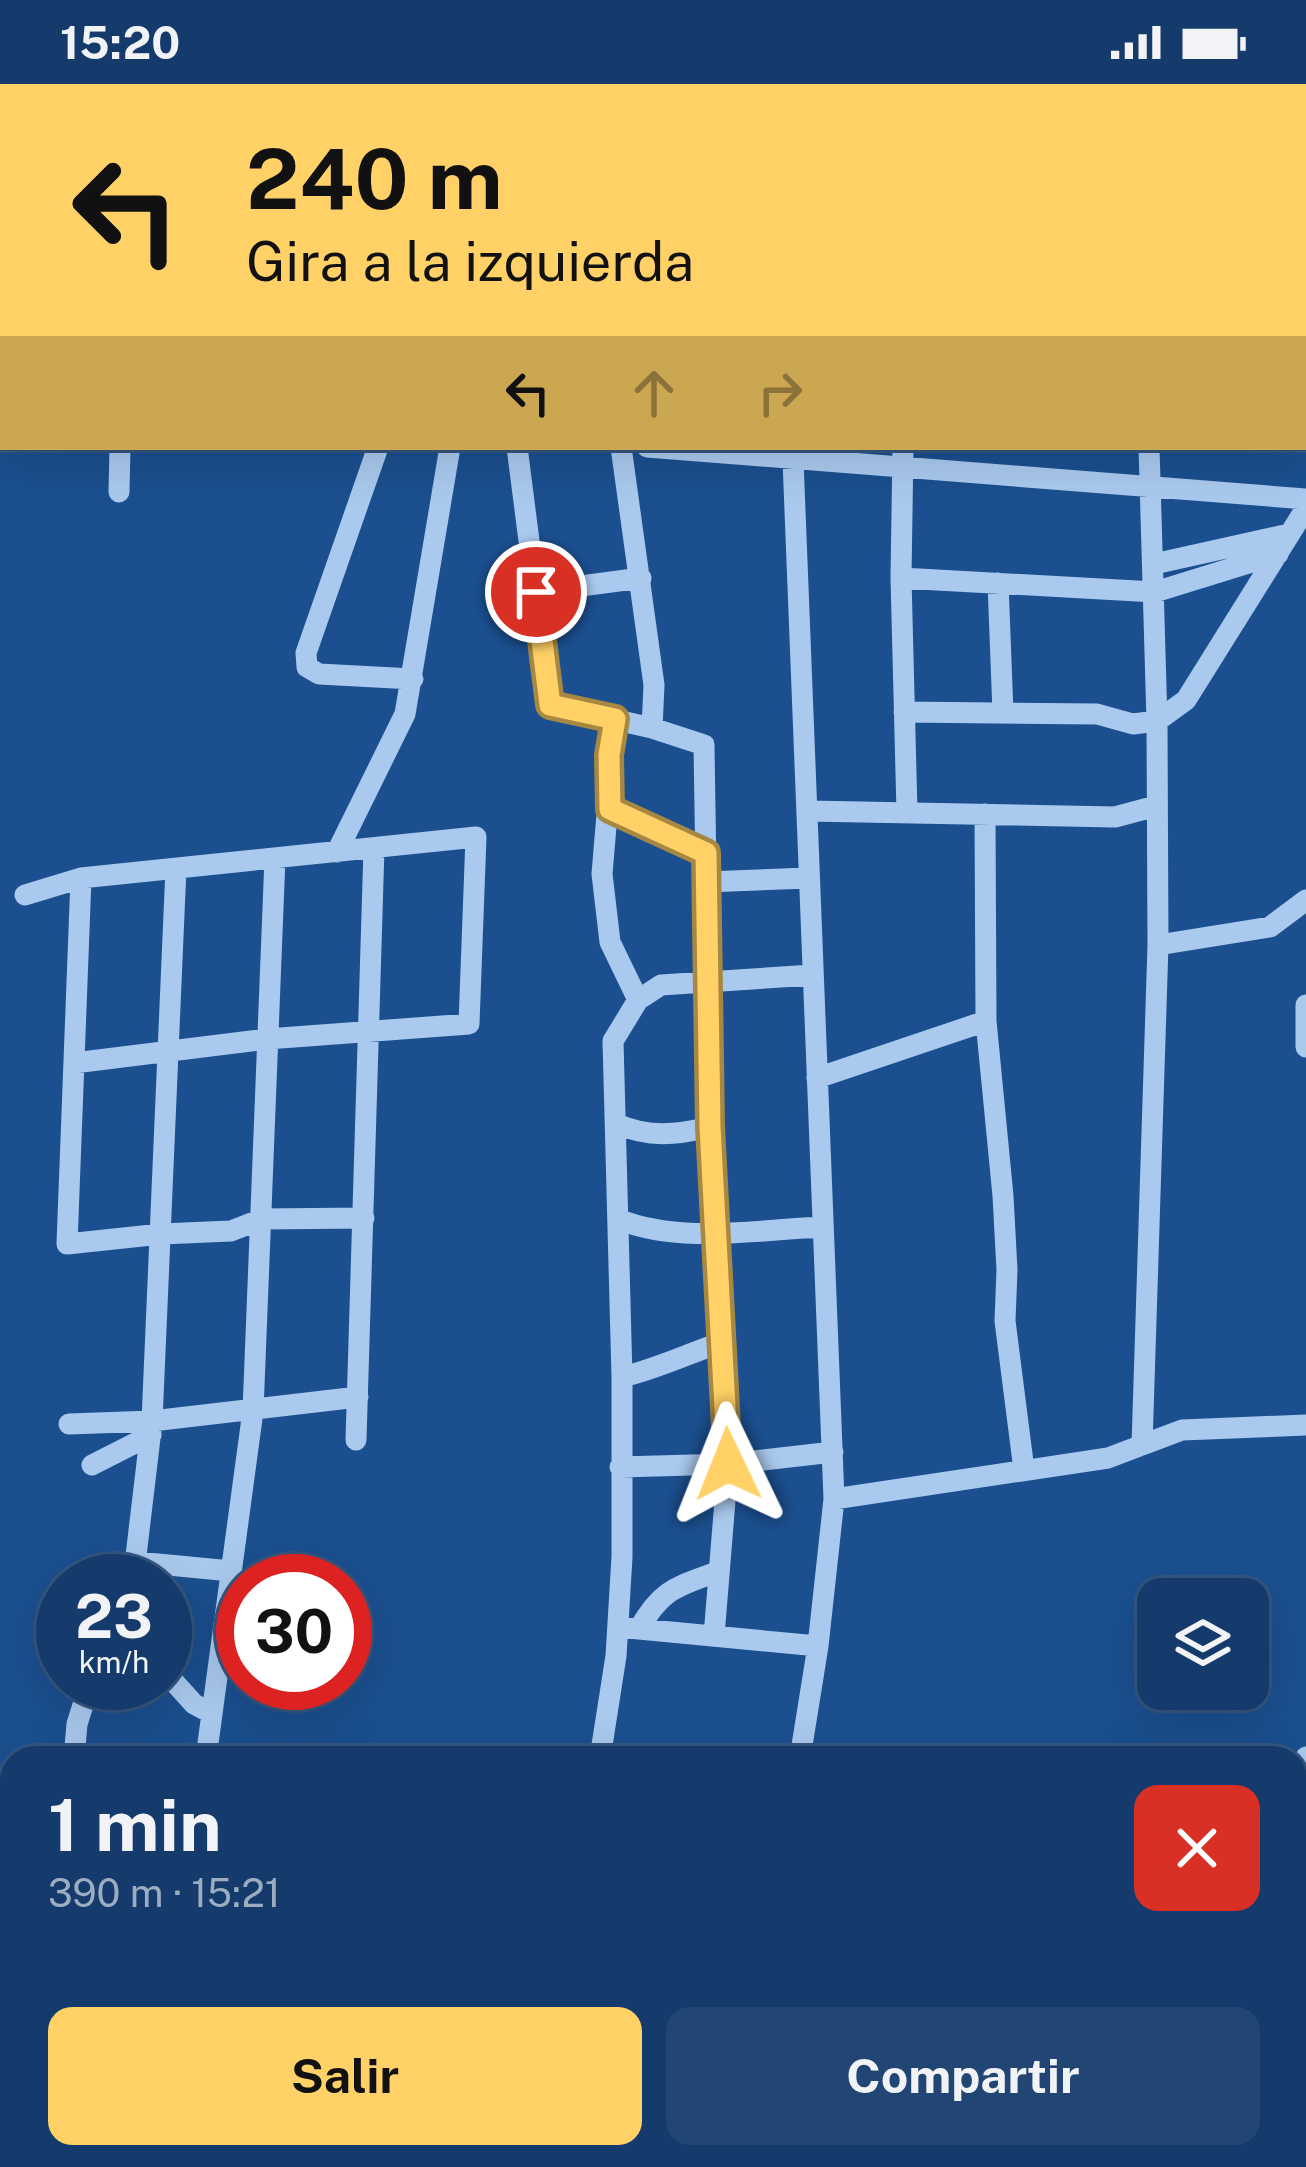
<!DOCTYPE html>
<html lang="es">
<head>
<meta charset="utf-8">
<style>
	:root { --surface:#143b6b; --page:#214673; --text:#f1f3f6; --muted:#9dadc1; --line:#33557e; --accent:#ffd166 }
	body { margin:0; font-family:"Public Sans",sans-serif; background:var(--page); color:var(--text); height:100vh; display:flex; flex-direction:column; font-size:45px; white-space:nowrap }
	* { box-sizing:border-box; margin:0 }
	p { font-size:39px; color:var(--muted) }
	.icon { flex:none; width:66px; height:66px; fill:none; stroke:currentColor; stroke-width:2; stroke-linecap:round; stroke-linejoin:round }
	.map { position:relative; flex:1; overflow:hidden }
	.drawer { position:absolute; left:0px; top:1662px; width:1308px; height:423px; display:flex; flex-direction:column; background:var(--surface); border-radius:36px 36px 0 0; box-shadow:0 12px 48px #0002,0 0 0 3px var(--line) }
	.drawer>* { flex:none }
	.banner { position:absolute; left:0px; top:0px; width:1308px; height:366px; box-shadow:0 12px 48px #0002,0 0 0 3px var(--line); background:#ffd166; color:#111; overflow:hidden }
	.controls { position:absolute; left:1137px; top:1494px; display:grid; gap:24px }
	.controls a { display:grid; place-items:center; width:132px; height:132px; border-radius:24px; background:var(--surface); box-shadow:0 12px 48px #0002,0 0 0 3px var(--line); font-size:60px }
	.speed { position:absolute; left:36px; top:1470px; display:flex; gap:24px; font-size:60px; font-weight:700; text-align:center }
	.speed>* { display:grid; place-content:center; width:156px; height:156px; border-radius:50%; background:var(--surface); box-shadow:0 12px 48px #0002,0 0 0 3px var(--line); line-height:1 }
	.speed small { font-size:30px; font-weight:400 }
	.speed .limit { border:18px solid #d22; background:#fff; color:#111 }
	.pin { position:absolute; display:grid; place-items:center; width:102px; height:102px; color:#fff; margin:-51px; border:6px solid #fff; border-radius:50%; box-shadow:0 3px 12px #0007 }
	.me { position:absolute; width:132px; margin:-66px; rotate:358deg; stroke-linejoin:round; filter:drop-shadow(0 0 9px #0008) }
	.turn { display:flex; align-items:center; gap:42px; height:252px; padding:0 48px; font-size:54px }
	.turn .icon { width:156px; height:156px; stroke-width:2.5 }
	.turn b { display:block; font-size:84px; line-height:102px }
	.lanes { display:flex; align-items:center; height:114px; padding:0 48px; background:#0003; justify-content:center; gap:60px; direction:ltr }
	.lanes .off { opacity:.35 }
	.round { display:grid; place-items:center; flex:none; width:126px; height:126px; border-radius:24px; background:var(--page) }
	.overview { display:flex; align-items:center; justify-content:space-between; height:204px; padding:0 48px }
	h1 { font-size:72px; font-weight:700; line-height:90px }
	.primary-button { display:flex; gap:24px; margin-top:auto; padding:24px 48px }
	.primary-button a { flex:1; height:138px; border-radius:24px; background:var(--accent); color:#111; font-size:48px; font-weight:700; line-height:138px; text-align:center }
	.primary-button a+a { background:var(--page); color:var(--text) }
	.status { display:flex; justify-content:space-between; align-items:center; height:84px; padding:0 60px; background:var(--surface); direction:ltr }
	.status svg { height:33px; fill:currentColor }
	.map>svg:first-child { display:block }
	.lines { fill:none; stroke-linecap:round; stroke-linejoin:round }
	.minor { stroke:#a9c9ee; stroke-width:21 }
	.route-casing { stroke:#a68842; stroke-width:30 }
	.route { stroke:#ffd166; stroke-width:21 }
</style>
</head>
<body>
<div class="status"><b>15:20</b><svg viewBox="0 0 49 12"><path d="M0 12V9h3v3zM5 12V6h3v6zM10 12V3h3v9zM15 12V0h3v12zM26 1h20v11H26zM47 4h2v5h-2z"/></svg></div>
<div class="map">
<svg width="1306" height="2083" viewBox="0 0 1306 2083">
	<rect width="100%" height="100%" fill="#1b4f8f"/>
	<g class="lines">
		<path class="minor" d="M118,0L120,3
			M378,0V3
			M479,0V3
			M1005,0L1056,3
			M1219,0V3
			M233,3L236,0
			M578,3V0
			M685,3V0
			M928,3V0
			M1143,3V0
			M1305,11H1306
			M0,25H3
			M1305,142H1306
			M0,173L3,179
			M1305,273H1306
			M378,363L306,569L307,583L319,590L413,595
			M517,363L550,621L652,644L704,661L710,1043L728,1380L714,1552
			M621,363L654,601L652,644
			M647,363L1306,415
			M903,363L901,494L907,728
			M793,376L834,1415L818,1562L800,1674
			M119,408L120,363
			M1154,480L1289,450
			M901,494L1155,508L1278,470
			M998,499L1003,629
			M536,508L641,494
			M904,628L1097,630L1133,640L1157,637L1186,616L1306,424
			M615,635L602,790L610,858L638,916
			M610,725L706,769
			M808,727L1115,733L1156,722
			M985,730L986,937L1003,1112L1007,1186L1005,1237L1024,1386
			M337,768L405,630L450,363
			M81,794L67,1160L161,1150L231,1147L262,1135L364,1134
			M706,798L808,794
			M25,811L81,794L476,753L469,940L267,955L74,979
			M1158,861L1270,843L1306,816
			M1306,921V963
			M817,994L986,937
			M617,1040C649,1054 676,1051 710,1043
			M618,1135C678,1160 757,1146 821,1143
			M622,1293C657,1285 689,1269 723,1258
			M69,1340L152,1337L358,1313
			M356,1356L374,764
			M1142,1361L1158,861L1157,637L1149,363
			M92,1381L151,1351
			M620,1383L728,1380L833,1368
			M834,1415L1108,1374L1182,1346L1306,1341
			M137,1478L231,1487
			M133,1497L152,1337L176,784
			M618,1543L818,1562
			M639,1545C662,1504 677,1503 719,1487
			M165,1588L194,1620L209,1628
			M74,1674L77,1640L90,1599
			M206,1674L253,1327L275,774
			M600,1674L616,1572L622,1473V1293L613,957L638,916L661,901L812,891
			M1296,1699L1306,1673
			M538,2073L540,2083
			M593,2073L728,2083
			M0,2081L24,2083
			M175,2083L176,2073
			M422,2083L425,2073
			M489,2083L495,2073
			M758,2083L759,2073
			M1188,2083L1190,2073"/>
	</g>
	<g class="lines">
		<defs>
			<path id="route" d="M536,508L550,621L615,635L609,671L610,725L706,769L710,1043L728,1380"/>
		</defs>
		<use href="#route" class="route-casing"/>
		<use href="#route" class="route"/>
	</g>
</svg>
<div class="controls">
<a><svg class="icon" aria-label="layers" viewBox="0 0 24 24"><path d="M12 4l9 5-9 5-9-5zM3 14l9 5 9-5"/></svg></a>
</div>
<div class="speed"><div>23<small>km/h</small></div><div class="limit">30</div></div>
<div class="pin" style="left:536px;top:508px;background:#d93025"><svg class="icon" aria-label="arrive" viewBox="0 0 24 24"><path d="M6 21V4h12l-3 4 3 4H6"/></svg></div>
<svg class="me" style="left:728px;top:1380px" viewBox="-20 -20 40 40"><path d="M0-17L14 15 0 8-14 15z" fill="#ffd166" stroke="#fff" stroke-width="4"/></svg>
<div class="banner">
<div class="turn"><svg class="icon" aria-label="left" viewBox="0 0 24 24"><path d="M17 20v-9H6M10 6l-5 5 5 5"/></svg><div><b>240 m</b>Gira a la izquierda</div></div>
<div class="lanes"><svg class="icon" aria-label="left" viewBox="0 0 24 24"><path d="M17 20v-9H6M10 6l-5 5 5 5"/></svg><svg class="icon off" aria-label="ahead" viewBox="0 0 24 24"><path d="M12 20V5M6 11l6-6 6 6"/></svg><svg class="icon off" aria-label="right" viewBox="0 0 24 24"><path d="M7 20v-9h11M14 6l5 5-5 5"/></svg></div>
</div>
<section class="drawer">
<div class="overview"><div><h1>1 min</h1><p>390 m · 15:21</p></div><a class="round" style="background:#d93025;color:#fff"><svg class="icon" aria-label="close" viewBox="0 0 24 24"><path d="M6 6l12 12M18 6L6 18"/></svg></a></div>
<div class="primary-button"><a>Salir</a><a>Compartir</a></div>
</section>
</div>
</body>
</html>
